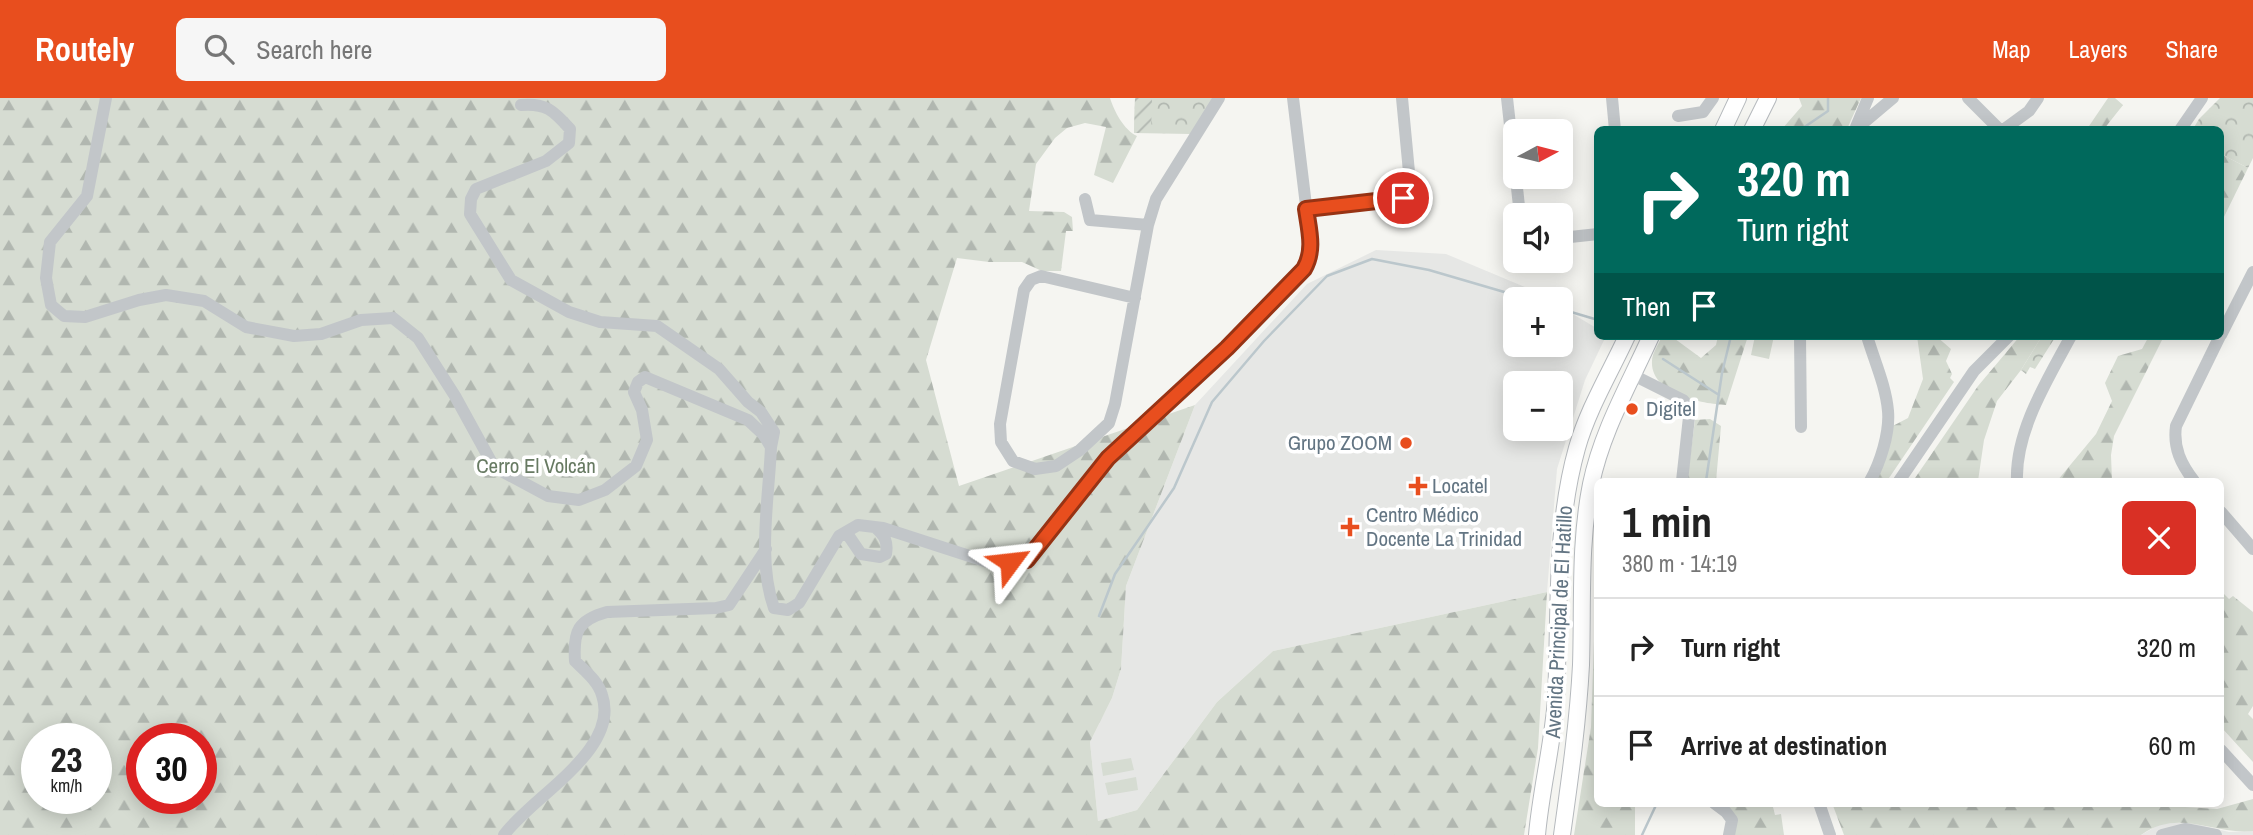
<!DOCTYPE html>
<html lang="en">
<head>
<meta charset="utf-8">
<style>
	:root { --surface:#fff; --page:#f6f6f6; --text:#222; --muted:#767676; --line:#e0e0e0; --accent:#e84e1e }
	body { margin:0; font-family:"Archivo Narrow",sans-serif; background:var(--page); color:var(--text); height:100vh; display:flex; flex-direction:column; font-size:26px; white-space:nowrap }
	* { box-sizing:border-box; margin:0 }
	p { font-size:23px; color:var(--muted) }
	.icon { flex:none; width:38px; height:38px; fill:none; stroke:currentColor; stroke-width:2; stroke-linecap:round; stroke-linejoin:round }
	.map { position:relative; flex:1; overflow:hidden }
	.sheet { position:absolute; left:1594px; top:380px; width:630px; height:329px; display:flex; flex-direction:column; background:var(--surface); border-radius:10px; box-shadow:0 4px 18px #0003 }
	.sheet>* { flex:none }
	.guide { position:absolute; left:1594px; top:28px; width:630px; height:214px; border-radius:10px; box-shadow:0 4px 18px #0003; background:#00695c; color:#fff; overflow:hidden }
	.needle { width:46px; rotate:83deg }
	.tools { position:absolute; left:1503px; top:21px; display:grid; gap:14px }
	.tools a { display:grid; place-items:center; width:70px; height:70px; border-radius:10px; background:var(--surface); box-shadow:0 4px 18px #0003; font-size:35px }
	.speed { position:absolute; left:21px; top:625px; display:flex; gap:14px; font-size:35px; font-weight:700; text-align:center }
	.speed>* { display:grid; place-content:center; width:91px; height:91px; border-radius:50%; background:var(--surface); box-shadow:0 4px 18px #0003; line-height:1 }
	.speed small { font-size:18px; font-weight:400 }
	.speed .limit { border:10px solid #d22; background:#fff; color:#111 }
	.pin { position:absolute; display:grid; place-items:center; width:60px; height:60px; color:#fff; margin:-30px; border:4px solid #fff; border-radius:50%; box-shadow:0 2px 7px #0007 }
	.me { position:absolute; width:77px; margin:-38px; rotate:60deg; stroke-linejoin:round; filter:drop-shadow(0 0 5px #0008) }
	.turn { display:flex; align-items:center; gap:24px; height:147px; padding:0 28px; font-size:32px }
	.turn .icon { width:91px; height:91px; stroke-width:2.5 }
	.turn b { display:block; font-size:49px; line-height:60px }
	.then { display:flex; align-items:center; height:66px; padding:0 28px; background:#0003; gap:14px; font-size:26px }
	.round { display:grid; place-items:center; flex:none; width:74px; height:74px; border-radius:10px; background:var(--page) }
	.summary { display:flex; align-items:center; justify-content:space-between; height:119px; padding:0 28px }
	h1 { font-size:42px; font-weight:700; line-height:52px }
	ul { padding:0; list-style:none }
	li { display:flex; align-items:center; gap:21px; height:98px; padding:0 28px; border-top:2px solid var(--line) }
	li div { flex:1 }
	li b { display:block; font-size:26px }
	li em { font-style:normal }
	header { display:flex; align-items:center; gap:42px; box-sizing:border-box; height:98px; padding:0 35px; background:var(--accent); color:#fff }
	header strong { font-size:33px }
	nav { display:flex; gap:38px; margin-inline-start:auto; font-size:24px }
	.search { width:490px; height:63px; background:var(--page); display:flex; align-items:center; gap:18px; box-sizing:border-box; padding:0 24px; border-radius:10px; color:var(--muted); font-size:26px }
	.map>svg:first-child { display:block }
	.built { fill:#e6e7e5; fill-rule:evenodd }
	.forest { fill:url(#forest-firs); fill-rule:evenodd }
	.park { fill:url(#park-crowns) }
	.garden { fill:url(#garden-furrows) }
	.pitch { fill:#d6dcd2 }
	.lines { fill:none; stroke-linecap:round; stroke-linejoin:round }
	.stream { stroke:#bbc7cc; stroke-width:2.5 }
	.major-casing { stroke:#b5b9bd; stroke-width:18 }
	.minor { stroke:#c2c6c9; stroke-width:12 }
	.major { stroke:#fff; stroke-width:16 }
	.route-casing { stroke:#973314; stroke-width:18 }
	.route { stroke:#e84e1e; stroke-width:12 }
	.poi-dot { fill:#e84e1e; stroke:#fff; stroke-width:2.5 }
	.labels { text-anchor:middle; stroke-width:7; stroke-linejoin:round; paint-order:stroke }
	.poi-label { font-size:21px; fill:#637583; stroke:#fff; text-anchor:start }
	.park-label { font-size:21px; fill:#677a62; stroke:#fff }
	.street-label { font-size:21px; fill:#637583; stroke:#fff }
</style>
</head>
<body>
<header>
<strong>Routely</strong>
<div class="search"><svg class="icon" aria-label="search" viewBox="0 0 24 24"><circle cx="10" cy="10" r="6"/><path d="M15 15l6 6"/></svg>Search here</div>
<nav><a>Map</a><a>Layers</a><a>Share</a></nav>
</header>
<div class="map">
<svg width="2253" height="737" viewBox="0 0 2253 737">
	<defs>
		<pattern id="forest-firs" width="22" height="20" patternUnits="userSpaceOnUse" patternTransform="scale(1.75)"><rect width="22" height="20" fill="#d6dcd2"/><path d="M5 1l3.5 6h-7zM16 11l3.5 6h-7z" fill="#b1b7b0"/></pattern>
		<pattern id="park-crowns" width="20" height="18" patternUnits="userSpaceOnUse" patternTransform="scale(1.75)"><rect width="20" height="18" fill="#d6dcd2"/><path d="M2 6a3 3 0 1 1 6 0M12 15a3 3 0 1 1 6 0" fill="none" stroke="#b1b7b0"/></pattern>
		<pattern id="garden-furrows" width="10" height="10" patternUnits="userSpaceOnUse" patternTransform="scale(1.75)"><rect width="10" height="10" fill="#d6dcd2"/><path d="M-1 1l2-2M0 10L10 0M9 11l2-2" fill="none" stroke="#b1b7b0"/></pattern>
	</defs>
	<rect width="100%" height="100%" fill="#f5f5f1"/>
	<path class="built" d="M1376,152L1446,156L1532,192L1547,201H1516V247H1561V209L1598,231V238H1606L1585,282L1557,371L1547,494L1273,553L1217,604L1137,712L1098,723L1090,644L1112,600L1121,571L1126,488L1195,307L1307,186ZM1516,285H1561V331H1516Z
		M2162,725H2192L2229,734L2253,733V737H2141Z"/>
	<path class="forest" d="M0,0H1110C1114,13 1124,32 1137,38L1113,85L1094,77L1106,29L1085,25L1067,30L1055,40L1036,66L1029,113L1064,114L1072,119L1073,133H1066L1061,173H1042L1022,164H989L957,160L926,262L959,388L1195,307L1126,488L1121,571L1112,600L1090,644L1098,723L1137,712L1217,604L1273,553L1547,494L1538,650L1524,737H0ZM37,640H96V700H37ZM142,640H201V700H142Z
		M1799,0H1861L1847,31H1782L1802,8Z
		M2108,0H2115L2123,7L2104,31H2087Z
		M2221,56L2248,70L2221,125Z
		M1662,238H1671L1701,260L1716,247L1718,238H1748L1726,307C1702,306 1650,296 1652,263C1652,255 1659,246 1662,238Z
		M1917,238H1936L1951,251L1946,263L1952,276L1950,280L1954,284L1887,383H1870L1887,331L1908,320L1923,281Z
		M2020,238H2042L2021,272L1997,303L1984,342L1978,383H1913L1978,288Z
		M2149,238H2164L2114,338L2111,357L2112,383H2057L2096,336L2112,303L2105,285L2118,258L2142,251Z
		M1710,321L1721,328L1716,383H1687L1695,322Z
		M2221,493L2229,501L2233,498L2253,514V608L2248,616L2253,621V664L2221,629Z
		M1594,543L1598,564V705H1631L1635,708V737H1574L1591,629Z
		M2253,701V733C2211,737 2180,710 2141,737H1844L1832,705H2122L2217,711Z
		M1723,705H1772L1775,717L1781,716L1784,737H1734Z"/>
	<path class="park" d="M1135,0H1218L1190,36L1134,35Z
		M2220,0H2253V60L2248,70L2221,56V32L2193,31L2199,21Z
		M2042,238H2056L2035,271L2030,269L2026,276L2021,272Z"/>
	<path class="garden" d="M1135,0H1152L1151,35H1134Z"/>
	<path class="pitch" d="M1755,238H1774L1769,261L1751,257Z
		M1131,660L1134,672L1103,678L1101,665Z
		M1136,679L1138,692L1108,697L1105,685Z"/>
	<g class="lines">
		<path class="stream" d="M1800,32L1828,13V0
			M1561,211L1598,222
			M1663,261L1719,297
			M1706,383L1722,275L1731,238
			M1099,518L1115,476L1174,390L1212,304L1264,243L1327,178L1372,161L1429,172L1528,201
			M1642,737L1657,705"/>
		<defs>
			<path id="major" d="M1723,32L1738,0
				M1752,32L1768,0
				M1537,737C1541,691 1553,646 1556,600C1560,516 1554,432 1577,350C1588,311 1610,275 1627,238
				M1562,737C1570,680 1578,624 1581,567C1583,506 1579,446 1591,386C1602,333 1629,287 1651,238"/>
		</defs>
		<use href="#major" class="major-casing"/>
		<path class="minor" d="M106,0L87,98L50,144L46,180L51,207L64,218L85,219L139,202L166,197L204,203L246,229L294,238L321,236L361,222L393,220L418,240L455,298L494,369L548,398L579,402L605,392L636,368L647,342L642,312L634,294L638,284L645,279L748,322L763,336L771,349C769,399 757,463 774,510L788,512L799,505L839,438L858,427L883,430L994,466L1026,462L1108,360L1227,250L1304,171L1309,162L1311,149L1293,0
			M1507,0L1520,117
			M1612,0L1615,32
			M1968,0L2000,32
			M521,7C546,5 553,12 570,31L569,45L546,63L476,91L471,101L470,116L511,182L569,214L600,224L657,228L719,271L748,304L761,314L774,334L771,349
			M1678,18L1703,14L1713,0
			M1856,29L1868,0
			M1855,32L1893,0
			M2003,32L2029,13L2038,0
			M2180,32L2202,0
			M1085,101L1090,122L1148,127
			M1306,111L1403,100L1411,95L1402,0
			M1561,140L1598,136
			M1135,200L1041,178L1031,182L1024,192L1000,326L1001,344L1013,363L1035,371L1056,368L1080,352L1109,325L1115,306L1148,127L1156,101L1219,0
			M2221,237L2253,174
			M1800,238L1801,329
			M1867,238C1874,262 1886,288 1888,313C1890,335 1880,365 1870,383
			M1633,277L1683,302L1690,310L1682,383
			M1899,383L1974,273L2009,238
			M2017,383C2015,333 2048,281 2071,238
			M2194,383C2181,366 2173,350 2176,328L2220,238
			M2221,414L2253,451
			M846,434L861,456L880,459L886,456C888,444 885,438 876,430
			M2221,652L2253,687
			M1714,705L1726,714L1732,722L1729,737
			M1819,705L1830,737
			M504,737C531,699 621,652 602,597C598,583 585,573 575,563C573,533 578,522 607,514L716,510L729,507L766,451
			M2162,737L2185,731L2216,737"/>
		<use href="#major" class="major"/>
	</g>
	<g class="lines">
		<defs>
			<path id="route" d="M1010,464L1027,462L1108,360L1227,250L1304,171C1315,152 1309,132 1306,111L1403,100"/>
		</defs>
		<use href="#route" class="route-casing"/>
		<use href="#route" class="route"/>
	</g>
	<g class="poi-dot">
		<circle cx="1632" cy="311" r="7"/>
		<circle cx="1406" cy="345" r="7"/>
		<path d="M1414.5 377.5h7v7h7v7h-7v7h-7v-7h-7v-7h7z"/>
		<path d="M1346.5 418.5h7v7h7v7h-7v7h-7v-7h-7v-7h7z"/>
	</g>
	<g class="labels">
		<g class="poi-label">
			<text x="1646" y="318">Digitel</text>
			<text x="1392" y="352" text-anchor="end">Grupo ZOOM</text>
			<text x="1432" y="395">Locatel</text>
			<text x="1366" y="424">Centro Médico<tspan x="1366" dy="24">Docente La Trinidad</tspan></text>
		</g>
		<g class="park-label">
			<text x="536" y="375">Cerro El Volcán</text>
		</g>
		<g class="street-label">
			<text transform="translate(1559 524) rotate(-87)" y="7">Avenida Principal de El Hatillo</text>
		</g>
	</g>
</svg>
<div class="tools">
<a><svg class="needle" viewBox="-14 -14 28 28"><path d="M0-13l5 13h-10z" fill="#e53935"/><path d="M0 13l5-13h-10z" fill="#767676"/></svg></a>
<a><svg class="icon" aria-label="sound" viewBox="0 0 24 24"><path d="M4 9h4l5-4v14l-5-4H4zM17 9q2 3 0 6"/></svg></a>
<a>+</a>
<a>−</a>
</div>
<div class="speed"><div>23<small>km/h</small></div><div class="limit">30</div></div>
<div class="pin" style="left:1403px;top:100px;background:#d93025"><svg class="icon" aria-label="arrive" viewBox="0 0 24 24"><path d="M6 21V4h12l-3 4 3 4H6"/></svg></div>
<svg class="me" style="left:1010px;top:464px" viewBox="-20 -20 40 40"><path d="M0-17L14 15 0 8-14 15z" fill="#e84e1e" stroke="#fff" stroke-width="4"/></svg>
<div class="guide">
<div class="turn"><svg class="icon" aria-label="right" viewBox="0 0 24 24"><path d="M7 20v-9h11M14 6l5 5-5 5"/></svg><div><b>320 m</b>Turn right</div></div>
<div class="then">Then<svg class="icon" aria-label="arrive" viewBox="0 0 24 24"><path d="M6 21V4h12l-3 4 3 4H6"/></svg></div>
</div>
<section class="sheet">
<div class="summary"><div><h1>1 min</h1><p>380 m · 14:19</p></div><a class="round" style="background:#d93025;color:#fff"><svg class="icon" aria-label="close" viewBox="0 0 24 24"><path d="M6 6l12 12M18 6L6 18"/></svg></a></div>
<ul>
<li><svg class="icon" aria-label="right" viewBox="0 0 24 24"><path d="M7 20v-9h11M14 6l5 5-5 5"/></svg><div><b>Turn right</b></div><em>320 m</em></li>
<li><svg class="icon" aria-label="arrive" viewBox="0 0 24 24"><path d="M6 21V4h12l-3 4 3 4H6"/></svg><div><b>Arrive at destination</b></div><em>60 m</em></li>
</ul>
</section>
</div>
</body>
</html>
